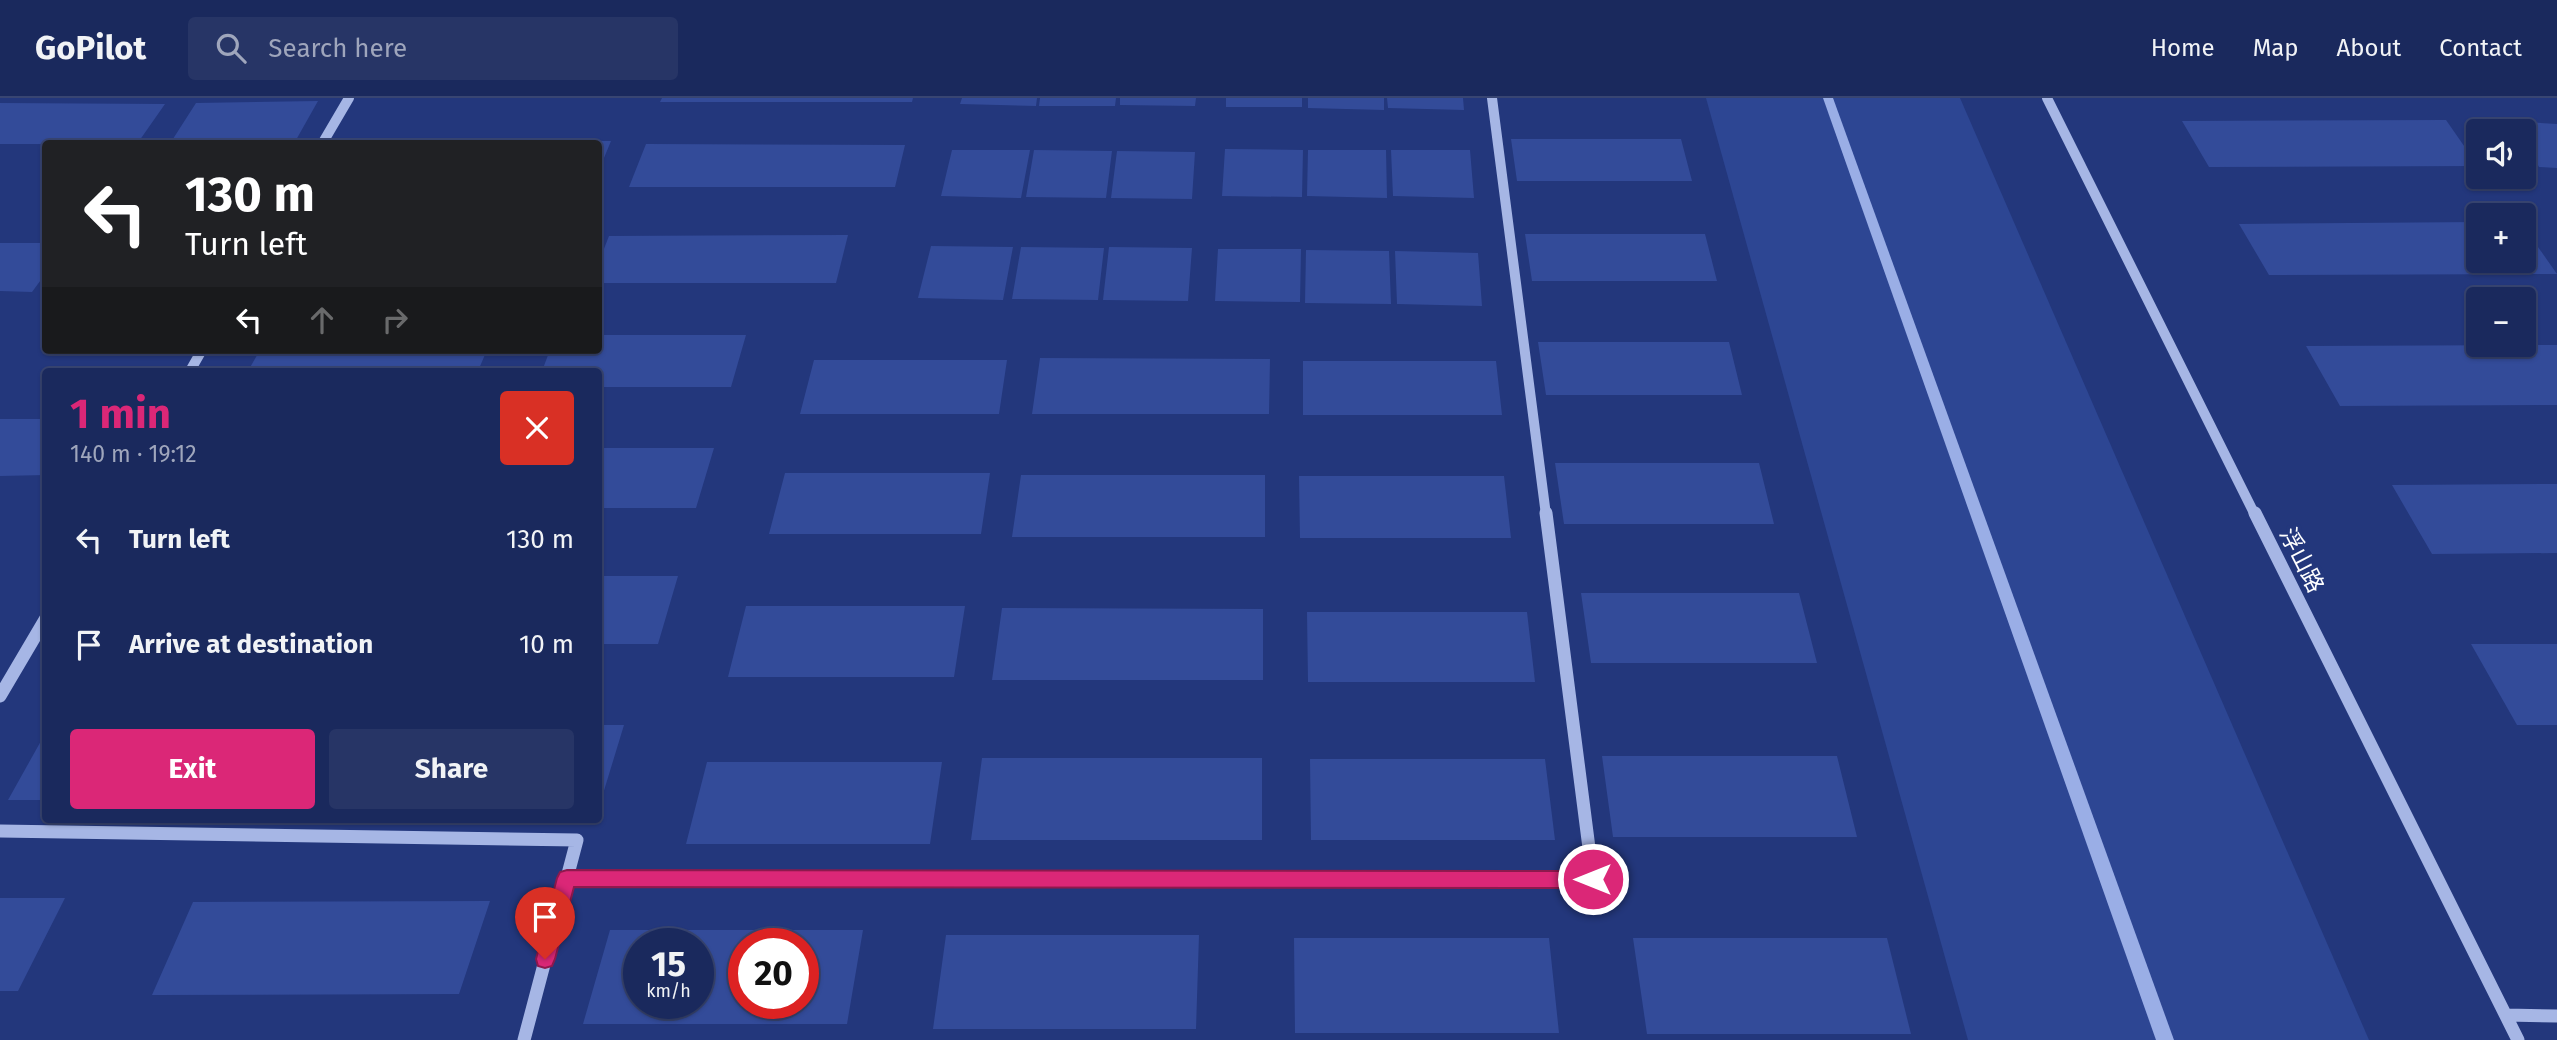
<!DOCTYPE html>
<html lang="en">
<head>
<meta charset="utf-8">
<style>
	:root { --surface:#1a295d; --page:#273566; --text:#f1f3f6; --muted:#9fa6bc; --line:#384572; --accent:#db2777 }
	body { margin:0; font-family:"Fira Sans","Noto Sans SC",sans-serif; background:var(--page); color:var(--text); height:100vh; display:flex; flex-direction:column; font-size:26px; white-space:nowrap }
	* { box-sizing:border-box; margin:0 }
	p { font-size:23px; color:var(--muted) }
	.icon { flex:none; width:38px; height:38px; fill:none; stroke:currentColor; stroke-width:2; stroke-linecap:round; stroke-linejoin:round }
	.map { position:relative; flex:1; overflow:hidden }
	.sheet { position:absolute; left:42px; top:270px; width:560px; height:455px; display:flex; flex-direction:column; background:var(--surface); border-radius:7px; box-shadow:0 2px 5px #0004,0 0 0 2px var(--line) }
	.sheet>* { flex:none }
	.hud { position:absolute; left:42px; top:42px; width:560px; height:214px; border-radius:7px; box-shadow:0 2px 5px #0004,0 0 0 2px var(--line); background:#202124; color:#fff; overflow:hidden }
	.buttons { position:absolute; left:2466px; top:21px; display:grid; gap:14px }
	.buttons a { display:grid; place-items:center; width:70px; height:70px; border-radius:7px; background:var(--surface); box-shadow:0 2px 5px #0004,0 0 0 2px var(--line); font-size:35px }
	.speed { position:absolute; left:623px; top:830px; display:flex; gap:14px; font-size:35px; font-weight:700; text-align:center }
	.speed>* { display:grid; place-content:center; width:91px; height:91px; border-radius:50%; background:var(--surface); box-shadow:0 2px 5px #0004,0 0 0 2px var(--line); line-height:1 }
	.speed small { font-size:18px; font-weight:400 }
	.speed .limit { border:10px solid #d22; background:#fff; color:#111 }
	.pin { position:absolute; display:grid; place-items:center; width:60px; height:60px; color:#fff; margin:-72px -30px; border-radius:50% 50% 50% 0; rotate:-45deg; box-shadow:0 0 7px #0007 }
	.pin .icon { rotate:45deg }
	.me { position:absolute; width:77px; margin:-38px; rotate:270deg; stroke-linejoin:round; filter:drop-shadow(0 0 5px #0008) }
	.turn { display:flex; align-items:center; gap:24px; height:147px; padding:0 28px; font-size:32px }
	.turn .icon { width:91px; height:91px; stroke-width:2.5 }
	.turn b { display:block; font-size:49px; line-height:60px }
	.lanes { display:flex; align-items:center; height:66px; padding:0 28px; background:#0003; justify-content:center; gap:35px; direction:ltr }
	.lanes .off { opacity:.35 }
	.round { display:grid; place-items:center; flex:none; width:74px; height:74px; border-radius:7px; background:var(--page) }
	.head { display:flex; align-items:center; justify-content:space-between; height:119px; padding:0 28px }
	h1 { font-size:42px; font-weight:700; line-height:52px; color:var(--accent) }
	.cta { display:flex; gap:14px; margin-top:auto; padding:14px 28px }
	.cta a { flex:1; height:80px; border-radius:7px; background:var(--accent); color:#fff; font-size:28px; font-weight:700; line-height:80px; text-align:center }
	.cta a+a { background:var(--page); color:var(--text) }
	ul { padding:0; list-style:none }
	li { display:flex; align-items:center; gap:21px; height:105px; padding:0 28px }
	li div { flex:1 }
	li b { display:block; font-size:26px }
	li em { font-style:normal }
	header { display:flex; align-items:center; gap:42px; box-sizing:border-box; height:98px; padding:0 35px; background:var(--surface); border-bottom:2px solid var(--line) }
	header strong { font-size:33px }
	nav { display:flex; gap:38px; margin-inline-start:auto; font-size:24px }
	.search { width:490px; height:63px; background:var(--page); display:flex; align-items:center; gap:18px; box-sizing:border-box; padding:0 24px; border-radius:7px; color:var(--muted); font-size:26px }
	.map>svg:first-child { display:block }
	.green { fill:#2d4693 }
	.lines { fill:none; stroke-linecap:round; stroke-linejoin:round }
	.stream { fill:#9aaee6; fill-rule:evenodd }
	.building { fill:#334b99; fill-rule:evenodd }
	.minor-far1 { stroke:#a6b6e5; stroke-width:10 }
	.minor { stroke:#a6b6e5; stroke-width:13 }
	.route { fill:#db2777; stroke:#8e194d; stroke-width:2 }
	.labels { text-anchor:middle; stroke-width:7; stroke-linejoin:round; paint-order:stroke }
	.street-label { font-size:23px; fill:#fff; stroke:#23377c }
</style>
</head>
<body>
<header>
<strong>GoPilot</strong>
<div class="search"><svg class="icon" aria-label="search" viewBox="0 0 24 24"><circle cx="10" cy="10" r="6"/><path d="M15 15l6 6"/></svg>Search here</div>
<nav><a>Home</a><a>Map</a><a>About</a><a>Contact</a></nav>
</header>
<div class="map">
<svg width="2557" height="942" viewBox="0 0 2557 942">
	<rect width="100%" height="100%" fill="#23377c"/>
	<path class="green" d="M1706,0H1960L2369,942H1968Z"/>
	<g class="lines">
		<path class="stream" d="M1823,0H1833L2174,942H2156Z"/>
	</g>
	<path class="building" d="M662,0H913L912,4H660Z
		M962,0H1037L1036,8L960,6Z
		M1040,0H1116L1115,8H1039Z
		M1120,0H1196L1195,8L1120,7Z
		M1226,0H1302V9H1226Z
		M1308,0H1384V12L1308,10Z
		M1387,0H1463L1464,12L1388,10Z
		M318,3L296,42L171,44L196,5Z
		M0,5L165,6L137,46H0Z
		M2446,22L2478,68L2209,69L2182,23Z
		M2511,23L2557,26V70L2539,69L2524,43V33H2518Z
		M1511,41H1681L1692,83H1517Z
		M353,42L611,43L599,72L598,46H351Z
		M646,46L905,47L895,89H629Z
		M1225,51L1303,52L1302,99L1222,98Z
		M952,52H1030L1021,100L941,98Z
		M1034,52L1112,53L1106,100L1026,99Z
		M1308,52H1386L1387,100L1307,98Z
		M1391,52H1470L1474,100L1393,98Z
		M1117,53L1195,54L1192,101L1111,100Z
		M2478,124V163H2524V129L2557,176L2269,177L2239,126Z
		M1525,136H1705L1717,183H1532Z
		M848,137L836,185H598V166L609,138Z
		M0,145H46V175L32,194L0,193Z
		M931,148L1013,149L1003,202L918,200Z
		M1021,149L1104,150L1098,202L1012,201Z
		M1109,149L1192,150L1188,203L1103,202Z
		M1218,151H1301L1300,204L1215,203Z
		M1306,152L1389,153L1391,206L1305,205Z
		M1395,153L1478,155L1482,208L1397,206Z
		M598,237H746L731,289H598V273H542L550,252H598Z
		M1538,244H1729L1742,297H1546Z
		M2557,247V307L2340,308L2306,248Z
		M260,252H487L478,273H248Z
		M1040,260L1270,261L1269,316H1032Z
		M814,262H1007L999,316H800Z
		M1303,263H1496L1502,317H1303Z
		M0,321H46V377L0,378Z
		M598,350H714L696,410H598Z
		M1555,365H1759L1774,426H1564Z
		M785,375H990L981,436H769Z
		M1021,377H1265V439H1012Z
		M1299,378H1504L1511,440H1300Z
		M2557,386V455L2432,456L2392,387Z
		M598,478H678L658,546H598Z
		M1581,495H1799L1817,565H1591Z
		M746,508H965L954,579H728Z
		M1002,510L1263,511V582H992Z
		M1307,514H1527L1535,584H1308Z
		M2471,546H2557V627H2517Z
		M598,627H624L599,709H598Z
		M46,634V702H8Z
		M1602,658H1837L1857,739H1613Z
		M982,660H1262V742H971Z
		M1310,661H1545L1555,742H1311Z
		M707,664H942L930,746H686Z
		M0,800H65L18,893H0Z
		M490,803L459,896L152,897L193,804Z
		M610,832H863L847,926H583ZM639,845H698V905H639ZM744,845H803V905H744Z
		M946,837H1199L1196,931H933Z
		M1294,840H1549L1559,935H1295Z
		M1633,840H1887L1911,936H1647Z"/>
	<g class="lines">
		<path class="minor-far1" d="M1492,0L1546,417
			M2047,0L2255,417
			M322,46L349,0
			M190,273L202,252"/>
		<path class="minor" d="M2255,415L2518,942
			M0,598L46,520
			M0,733L577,742L524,942
			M567,780L1593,781L1546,415
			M2506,917L2557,918"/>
	</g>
	<path class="route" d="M567,772L1593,773L1599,775L1602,781L1599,787L1593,790L574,789L555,861L552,868L545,870L538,868L536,861L557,780L560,774Z"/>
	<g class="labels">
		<g class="street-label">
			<text transform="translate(2302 462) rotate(63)" y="8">浮山路</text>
		</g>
	</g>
</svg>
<div class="buttons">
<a><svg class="icon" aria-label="sound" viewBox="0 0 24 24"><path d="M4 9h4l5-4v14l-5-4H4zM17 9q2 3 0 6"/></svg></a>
<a>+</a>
<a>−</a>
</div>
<div class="speed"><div>15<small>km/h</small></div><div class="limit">20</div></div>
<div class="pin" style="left:545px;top:861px;background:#d93025"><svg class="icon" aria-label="arrive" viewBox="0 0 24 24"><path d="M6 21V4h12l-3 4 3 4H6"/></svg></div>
<svg class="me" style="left:1593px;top:781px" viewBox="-20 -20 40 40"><circle r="17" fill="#db2777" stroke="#fff" stroke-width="3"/><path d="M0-11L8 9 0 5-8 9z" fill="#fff"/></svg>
<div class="hud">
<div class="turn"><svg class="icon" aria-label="left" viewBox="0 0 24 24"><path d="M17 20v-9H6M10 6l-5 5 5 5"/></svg><div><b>130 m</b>Turn left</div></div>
<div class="lanes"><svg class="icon" aria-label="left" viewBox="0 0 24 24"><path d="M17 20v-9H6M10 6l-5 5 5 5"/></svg><svg class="icon off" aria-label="ahead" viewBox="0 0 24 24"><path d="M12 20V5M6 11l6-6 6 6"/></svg><svg class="icon off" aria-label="right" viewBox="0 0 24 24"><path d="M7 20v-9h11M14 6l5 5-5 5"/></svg></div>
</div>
<section class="sheet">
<div class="head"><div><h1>1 min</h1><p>140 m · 19:12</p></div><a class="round" style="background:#d93025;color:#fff"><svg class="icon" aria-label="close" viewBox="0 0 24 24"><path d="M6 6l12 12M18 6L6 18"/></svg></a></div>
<ul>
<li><svg class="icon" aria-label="left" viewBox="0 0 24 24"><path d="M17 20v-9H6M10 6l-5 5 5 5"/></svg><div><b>Turn left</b></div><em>130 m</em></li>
<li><svg class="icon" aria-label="arrive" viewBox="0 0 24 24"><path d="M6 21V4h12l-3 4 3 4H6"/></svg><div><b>Arrive at destination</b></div><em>10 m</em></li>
</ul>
<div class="cta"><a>Exit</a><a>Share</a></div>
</section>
</div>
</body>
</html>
